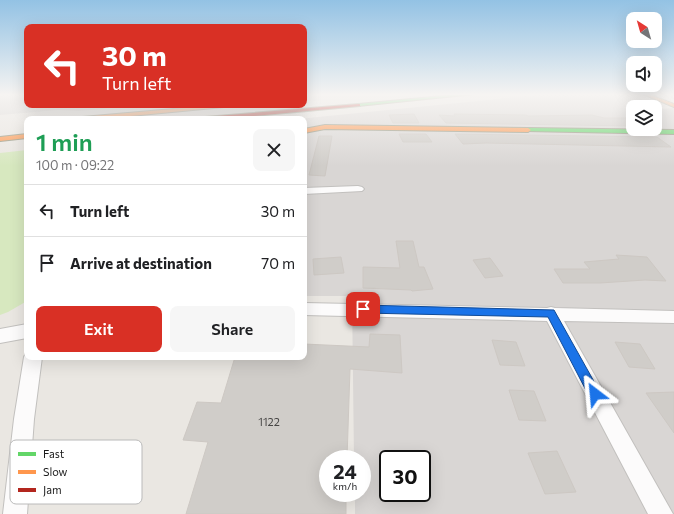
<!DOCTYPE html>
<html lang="en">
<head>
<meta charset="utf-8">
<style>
	:root { --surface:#fff; --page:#f6f6f6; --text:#202124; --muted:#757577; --line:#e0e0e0; --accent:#d93025 }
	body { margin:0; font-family:Commissioner,sans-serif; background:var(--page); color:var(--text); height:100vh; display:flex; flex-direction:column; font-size:15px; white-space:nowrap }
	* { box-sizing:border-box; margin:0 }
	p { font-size:13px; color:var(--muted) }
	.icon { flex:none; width:22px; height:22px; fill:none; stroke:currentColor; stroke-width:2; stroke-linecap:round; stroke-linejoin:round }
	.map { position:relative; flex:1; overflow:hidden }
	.sheet { position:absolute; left:24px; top:116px; width:283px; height:244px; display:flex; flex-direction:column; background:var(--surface); border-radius:8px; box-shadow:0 4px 16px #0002 }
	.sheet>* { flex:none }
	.guide { position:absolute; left:24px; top:24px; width:283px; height:84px; border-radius:8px; box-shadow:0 4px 16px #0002; background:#d93025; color:#fff; overflow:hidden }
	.needle { width:26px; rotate:323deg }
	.tools { position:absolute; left:626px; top:12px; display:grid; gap:8px }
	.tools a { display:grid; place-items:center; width:36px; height:36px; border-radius:8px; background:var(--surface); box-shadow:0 4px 16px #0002; font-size:20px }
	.speed { position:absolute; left:319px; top:450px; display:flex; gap:8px; font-size:20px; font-weight:700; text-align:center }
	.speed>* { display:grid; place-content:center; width:52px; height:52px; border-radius:50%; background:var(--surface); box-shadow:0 4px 16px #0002; line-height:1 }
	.speed small { font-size:10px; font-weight:400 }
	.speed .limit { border:2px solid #111; border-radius:6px; background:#fff; color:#111 }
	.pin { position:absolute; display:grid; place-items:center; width:34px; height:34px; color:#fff; margin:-17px; border-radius:8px; box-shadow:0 2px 6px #0006 }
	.me { position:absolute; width:44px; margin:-22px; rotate:331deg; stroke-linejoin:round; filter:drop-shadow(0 0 3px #0008) }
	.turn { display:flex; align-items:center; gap:14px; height:84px; padding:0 12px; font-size:18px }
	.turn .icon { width:52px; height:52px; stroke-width:2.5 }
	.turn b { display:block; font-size:28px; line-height:34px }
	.round { display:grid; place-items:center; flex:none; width:42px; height:42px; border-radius:8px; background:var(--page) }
	.headline { display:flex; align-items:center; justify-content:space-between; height:68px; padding:0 12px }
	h1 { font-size:24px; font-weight:600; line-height:30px; color:#1e9e55 }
	.button { display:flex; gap:8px; margin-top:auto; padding:8px 12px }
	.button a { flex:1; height:46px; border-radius:8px; background:var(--accent); color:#fff; font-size:16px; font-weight:600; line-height:46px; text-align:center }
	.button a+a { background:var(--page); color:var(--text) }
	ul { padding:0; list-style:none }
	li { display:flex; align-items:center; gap:12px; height:52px; padding:0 12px; border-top:1px solid var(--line) }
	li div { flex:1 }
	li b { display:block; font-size:15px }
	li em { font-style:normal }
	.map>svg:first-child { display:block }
	.residential { fill:#d9d6d4; fill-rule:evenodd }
	.grass { fill:#d7e8bf }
	.building { fill:#d0cdc9; stroke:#cdc8c3 }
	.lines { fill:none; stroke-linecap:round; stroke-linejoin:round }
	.lane-casing { stroke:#c2c0be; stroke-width:2 }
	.street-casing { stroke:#c2c0be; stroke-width:2 }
	.fast-casing { stroke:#91927b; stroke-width:2 }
	.slow-casing { stroke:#91927b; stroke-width:2 }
	.jam-casing { stroke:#91927b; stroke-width:2 }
	.lane { fill:#fcfbfb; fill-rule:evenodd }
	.street { fill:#fcfbfb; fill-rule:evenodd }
	.fast { fill:#63d668; fill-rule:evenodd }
	.slow { fill:#ff974d; fill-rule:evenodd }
	.jam { fill:#b3261e; fill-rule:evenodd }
	.route { fill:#1a73e8; stroke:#114b97 }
	.labels { text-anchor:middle; stroke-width:3.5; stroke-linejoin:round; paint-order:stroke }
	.near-number-label { font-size:11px; fill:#484746 }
	.key { fill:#fff; stroke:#bababa; stroke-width:1 }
	.key-label { font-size:11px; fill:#1a1a1a }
</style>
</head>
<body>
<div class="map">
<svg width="674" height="514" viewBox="0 0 674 514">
	<rect width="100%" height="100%" fill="#eae7e2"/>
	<path class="residential" d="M0,94H27V105H145L79,111L58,110L0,115Z
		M546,94H630L664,109L674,108V514H355V493H362V459H354L352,296H304V119H298ZM633,107H655V129H633ZM388,459H422V493H388Z"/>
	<path class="grass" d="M27,150V301L8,312L0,315V153Z"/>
	<path class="building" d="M414,114L419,123H393L389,115Z
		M454,114L526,115L528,116L592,115L604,118H630L633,120V126L446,123L439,115L455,116Z
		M399,134H426L432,142H403Z
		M455,134L657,137L671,147L486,143L463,144Z
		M319,136H332L325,176L309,175Z
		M396,241H413L419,267H424L433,289L412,291L411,290L363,288V267L400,268Z
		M616,255L647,257L666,281L645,280L600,283H563L554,269H590L584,262L619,259Z
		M341,257L344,273L314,275L313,259Z
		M490,258L503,276L485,278L473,260Z
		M370,334L400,335L402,373L350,369L347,459H328V493H346V514H186L208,442L183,440L197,402L221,403L235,357H304V344L369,347Z
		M492,340L516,342L525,366L500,365Z
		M615,342L640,344L655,369L629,367Z
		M509,390L534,391L546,421L519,420Z
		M674,392V433L646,393Z
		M557,451L576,492L545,494L528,453Z"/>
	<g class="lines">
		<defs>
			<path id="lane" d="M673,95H674V98L672,97Z"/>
			<path id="street" d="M358,186L362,187L364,189L362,191L304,194V188Z
				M304,303L547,308L551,307L555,308L674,311V323L564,321L673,514H648L547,321L304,315Z
				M27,324V338L0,343V329Z
				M27,351V357H42L34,419L27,514H3L14,419L24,357Z"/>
			<path id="fast" d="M463,94H475L358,106L356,105L358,104Z
				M528,128L674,130V134L526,131V129Z"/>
			<path id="slow" d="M643,94H648L674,104V107Z
				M219,105L226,106L224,107L99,119H79L82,117Z
				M325,125L528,128L531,130L528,132L325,129L304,133V129Z
				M27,134V138L0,141V137Z"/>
			<path id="jam" d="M358,104H360V106L222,119H202L205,117Z"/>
		</defs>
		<use href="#lane" class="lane-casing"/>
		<use href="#street" class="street-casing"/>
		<use href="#fast" class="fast-casing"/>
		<use href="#slow" class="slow-casing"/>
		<use href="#jam" class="jam-casing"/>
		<use href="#lane" class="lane"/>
		<use href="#street" class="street"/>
		<use href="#fast" class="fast"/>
		<use href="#slow" class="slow"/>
		<use href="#jam" class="jam"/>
	</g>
	<linearGradient id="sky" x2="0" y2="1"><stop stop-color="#93c2e4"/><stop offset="0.57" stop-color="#f6f4f2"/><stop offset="1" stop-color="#f6f4f2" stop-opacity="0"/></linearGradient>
	<rect width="674" height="166" fill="url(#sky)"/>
	<path class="route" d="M363,305L554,310L601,394L600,398L595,399L590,398L548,317L363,313L359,312L358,309L359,306Z"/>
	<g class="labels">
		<g class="near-number-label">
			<text x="269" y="426">1122</text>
		</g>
	</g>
	<rect x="10" y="440" width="132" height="64" rx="6" class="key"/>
	<rect x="18" y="452" width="18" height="4" fill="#63d668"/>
	<rect x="18" y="470" width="18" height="4" fill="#ff974d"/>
	<rect x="18" y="488" width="18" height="4" fill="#b3261e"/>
	<g class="key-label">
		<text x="43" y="458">Fast</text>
		<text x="43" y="476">Slow</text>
		<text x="43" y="494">Jam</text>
	</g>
</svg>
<div class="tools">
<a><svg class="needle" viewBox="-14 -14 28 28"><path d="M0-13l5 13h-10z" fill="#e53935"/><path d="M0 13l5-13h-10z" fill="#757577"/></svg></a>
<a><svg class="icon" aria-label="sound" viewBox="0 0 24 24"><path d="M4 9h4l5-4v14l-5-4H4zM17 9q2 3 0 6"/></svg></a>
<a><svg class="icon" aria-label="layers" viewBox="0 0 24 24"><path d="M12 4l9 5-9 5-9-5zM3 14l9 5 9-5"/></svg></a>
</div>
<div class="speed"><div>24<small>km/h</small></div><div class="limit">30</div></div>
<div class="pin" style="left:363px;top:309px;background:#d93025"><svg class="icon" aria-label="arrive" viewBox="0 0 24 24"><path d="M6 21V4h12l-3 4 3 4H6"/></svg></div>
<svg class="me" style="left:595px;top:394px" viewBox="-20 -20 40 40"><path d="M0-17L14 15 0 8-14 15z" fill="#1a73e8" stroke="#fff" stroke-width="4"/></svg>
<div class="guide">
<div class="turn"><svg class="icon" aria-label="left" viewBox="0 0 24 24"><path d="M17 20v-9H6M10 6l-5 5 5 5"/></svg><div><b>30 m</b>Turn left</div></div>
</div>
<section class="sheet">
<div class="headline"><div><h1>1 min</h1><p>100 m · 09:22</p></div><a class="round"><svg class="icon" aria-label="close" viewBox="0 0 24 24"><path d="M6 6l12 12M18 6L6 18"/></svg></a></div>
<ul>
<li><svg class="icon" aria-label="left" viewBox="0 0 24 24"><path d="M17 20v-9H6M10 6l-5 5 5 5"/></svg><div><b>Turn left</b></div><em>30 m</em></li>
<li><svg class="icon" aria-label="arrive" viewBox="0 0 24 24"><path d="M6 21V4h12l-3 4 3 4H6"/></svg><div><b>Arrive at destination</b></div><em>70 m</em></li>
</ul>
<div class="button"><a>Exit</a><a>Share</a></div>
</section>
</div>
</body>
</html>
